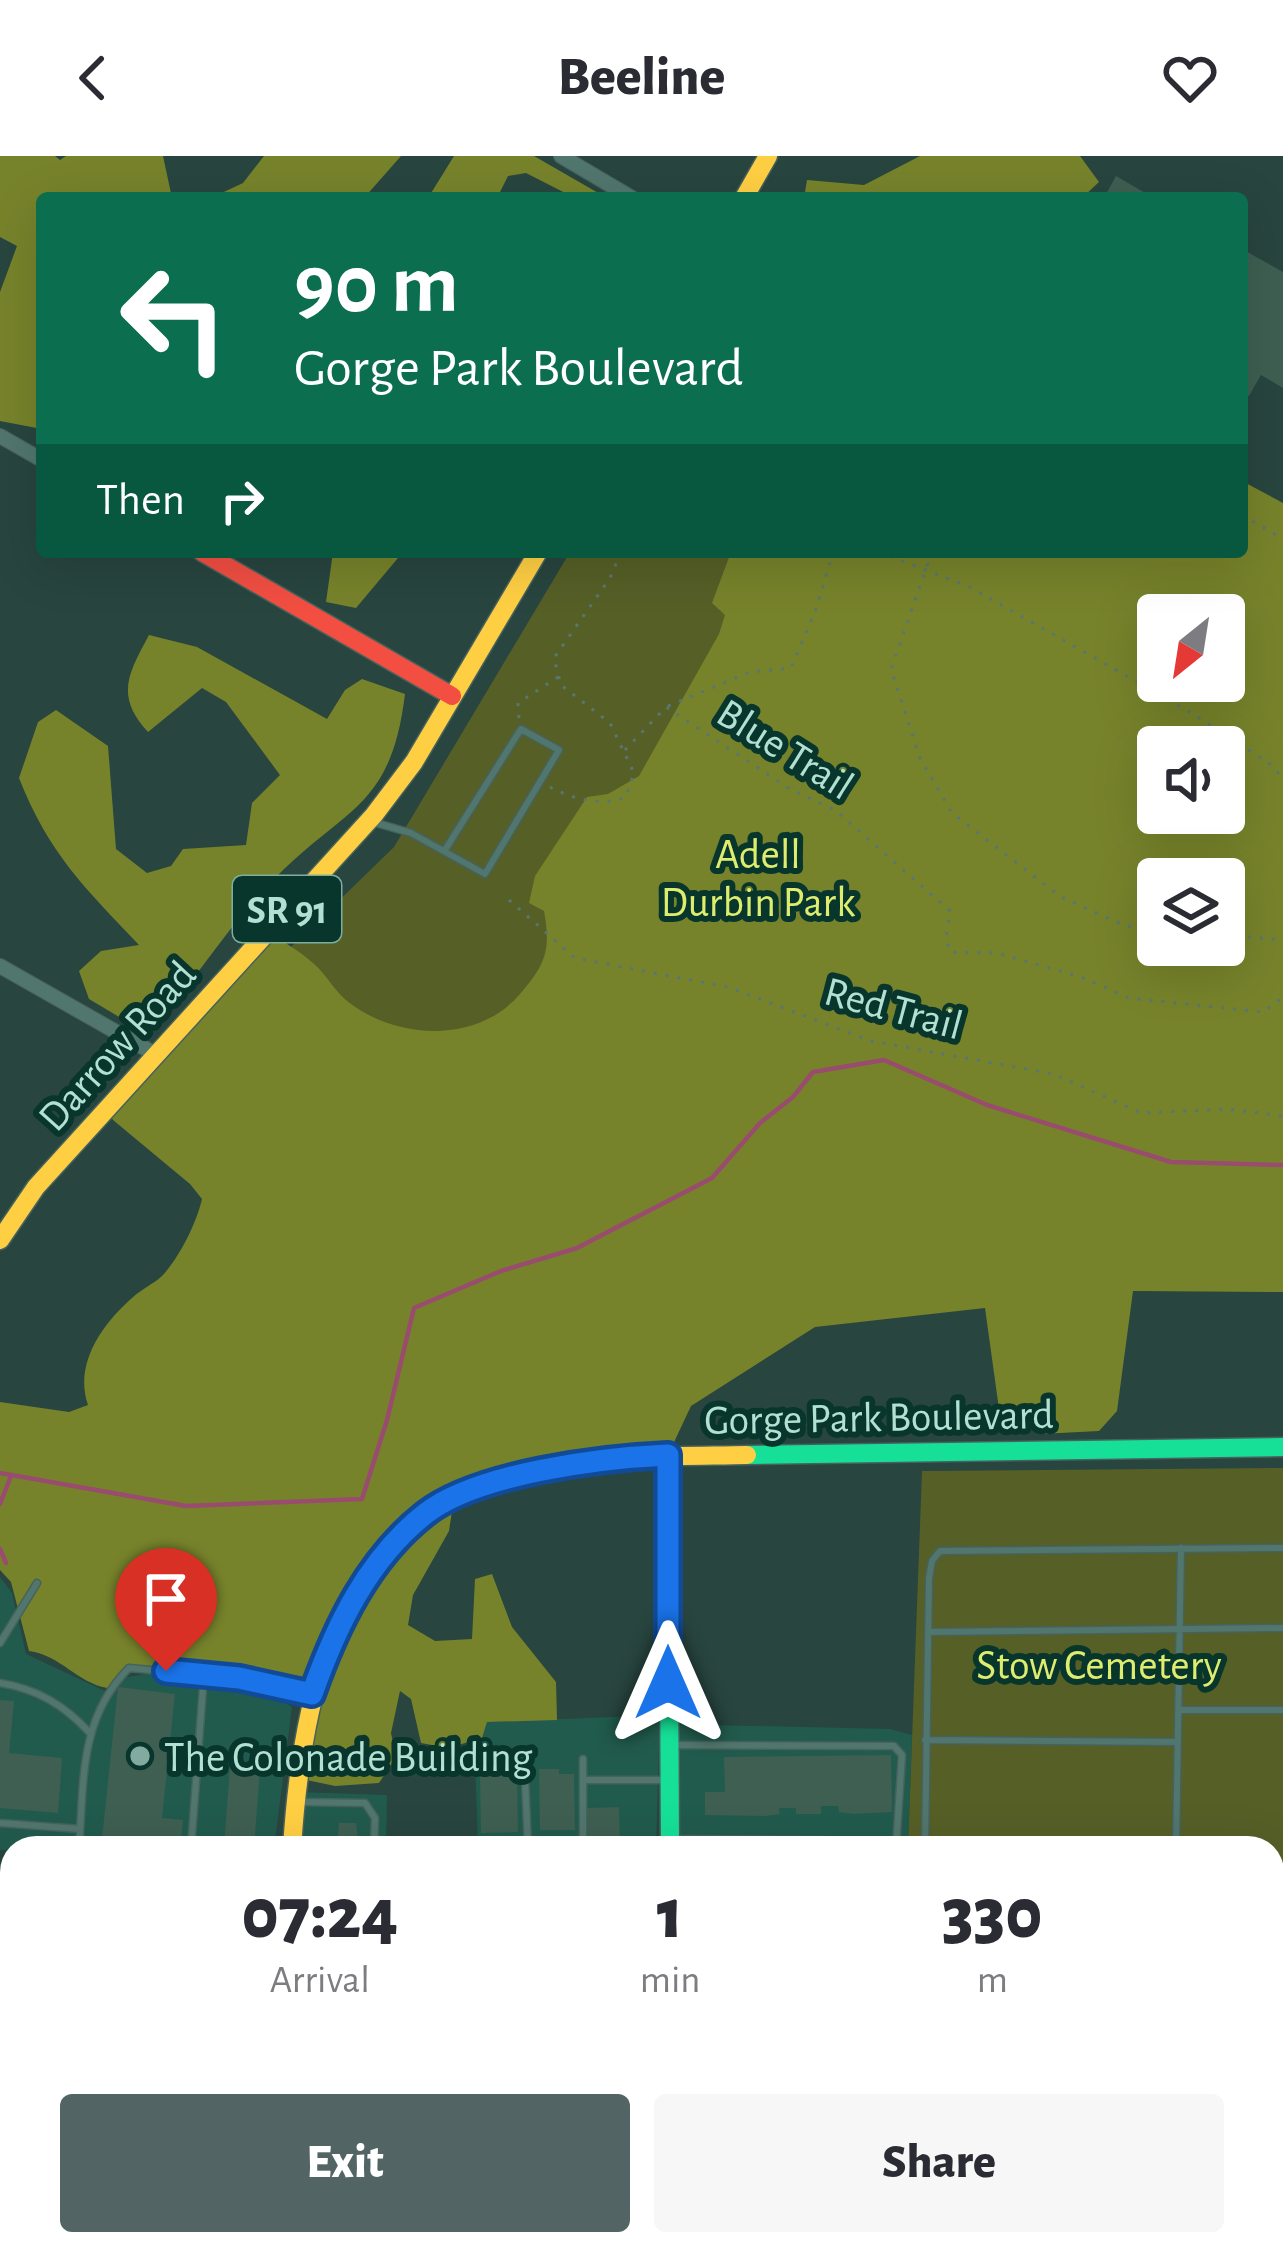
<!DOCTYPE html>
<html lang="en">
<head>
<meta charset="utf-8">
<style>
	:root { --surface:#fff; --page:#f7f7f7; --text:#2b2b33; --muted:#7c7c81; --accent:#526464 }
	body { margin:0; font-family:"Alegreya Sans",sans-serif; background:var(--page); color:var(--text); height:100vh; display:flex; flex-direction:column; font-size:45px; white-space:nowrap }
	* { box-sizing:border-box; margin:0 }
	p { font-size:39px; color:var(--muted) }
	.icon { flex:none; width:66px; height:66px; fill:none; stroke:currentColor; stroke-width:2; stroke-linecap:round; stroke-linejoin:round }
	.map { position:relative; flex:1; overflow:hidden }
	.panel { position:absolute; left:0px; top:1680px; width:1284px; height:420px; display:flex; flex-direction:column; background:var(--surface); border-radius:36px 36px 0 0; box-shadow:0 12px 48px #0002 }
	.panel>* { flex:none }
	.top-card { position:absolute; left:36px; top:36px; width:1212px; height:366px; border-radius:12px; box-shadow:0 12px 48px #0002; background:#0b6e4f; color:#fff; overflow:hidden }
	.needle { width:78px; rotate:210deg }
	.fabs { position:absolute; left:1137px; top:438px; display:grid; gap:24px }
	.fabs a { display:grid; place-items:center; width:108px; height:108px; border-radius:12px; background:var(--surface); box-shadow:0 12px 48px #0002; font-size:60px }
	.pin { position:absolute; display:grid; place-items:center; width:102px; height:102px; color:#fff; margin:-123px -51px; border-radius:50% 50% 50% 0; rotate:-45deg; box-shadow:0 0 12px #0007 }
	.pin .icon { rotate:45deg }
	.me { position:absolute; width:132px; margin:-66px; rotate:0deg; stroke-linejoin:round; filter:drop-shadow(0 0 9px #0008) }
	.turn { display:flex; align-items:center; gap:42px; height:252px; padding:0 60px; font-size:54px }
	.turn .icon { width:156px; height:156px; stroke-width:2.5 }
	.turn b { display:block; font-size:84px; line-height:102px }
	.then { display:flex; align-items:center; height:114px; padding:0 60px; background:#0003; gap:24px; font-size:45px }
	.eta { display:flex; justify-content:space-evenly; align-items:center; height:204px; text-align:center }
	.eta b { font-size:72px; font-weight:800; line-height:84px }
	.primary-button { display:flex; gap:24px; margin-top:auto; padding:24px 60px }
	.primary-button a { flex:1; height:138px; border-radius:12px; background:var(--accent); color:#fff; font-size:48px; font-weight:800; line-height:138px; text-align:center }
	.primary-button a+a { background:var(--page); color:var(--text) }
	header { display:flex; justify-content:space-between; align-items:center; height:156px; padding:0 60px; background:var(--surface); font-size:54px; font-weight:800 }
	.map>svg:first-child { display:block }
	.built { fill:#215b4d }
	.green { fill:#565f26; fill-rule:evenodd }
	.forest { fill:#77832b; fill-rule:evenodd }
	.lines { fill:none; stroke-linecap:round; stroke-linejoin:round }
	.stream { stroke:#994c6e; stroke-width:4.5 }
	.building { fill:#3e5f52 }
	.lane-casing { stroke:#47625c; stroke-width:9 }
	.street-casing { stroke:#47625c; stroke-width:16 }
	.fast-casing { stroke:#47625c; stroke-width:21 }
	.slow-casing { stroke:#47625c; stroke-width:21 }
	.jam-casing { stroke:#47625c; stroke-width:21 }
	.path { stroke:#597770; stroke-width:3; stroke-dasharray:3 9; stroke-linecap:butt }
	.lane { stroke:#51766e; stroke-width:6 }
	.street { stroke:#51766e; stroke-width:14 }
	.fast { stroke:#16e098; stroke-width:18 }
	.slow { stroke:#ffcf43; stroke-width:18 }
	.jam { stroke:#f24e42; stroke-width:18 }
	.route-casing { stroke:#114b97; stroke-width:30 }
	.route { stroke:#1a73e8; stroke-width:21 }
	.poi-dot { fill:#82aa9f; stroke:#08362c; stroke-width:4.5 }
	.labels { text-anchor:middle; stroke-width:12; stroke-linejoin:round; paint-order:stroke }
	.shield { fill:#08362c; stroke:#7fada0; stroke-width:3 }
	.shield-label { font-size:39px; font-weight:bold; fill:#b2e0d2 }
	.street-label { font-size:42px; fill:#b2e0d2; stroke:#08362c }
	.park-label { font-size:42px; fill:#dfed6e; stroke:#08362c }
	.poi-label { font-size:42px; fill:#b2e0d2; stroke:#08362c; text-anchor:start }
</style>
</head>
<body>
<header><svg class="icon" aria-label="back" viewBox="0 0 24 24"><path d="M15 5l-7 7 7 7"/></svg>Beeline<svg class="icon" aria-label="heart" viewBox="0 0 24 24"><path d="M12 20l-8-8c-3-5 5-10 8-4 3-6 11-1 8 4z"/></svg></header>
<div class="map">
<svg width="1283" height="2100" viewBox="0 0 1283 2100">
	<rect width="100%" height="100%" fill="#28453f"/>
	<path class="built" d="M0,1421L12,1437L26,1498L109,1537L127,1521L153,1517L263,1532L292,1551L274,1692L0,1694Z
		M660,1559L656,1692H478L475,1603L487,1566Z
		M668,1568L890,1573L912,1579L908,1692H670Z
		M297,1636L387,1639L386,1692H292Z
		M834,2088H1069L1061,2100H840Z"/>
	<path class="green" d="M570,396H1242L1283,1030L624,1049L257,824L394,691ZM1158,459H1224V525H1158ZM1158,591H1224V657H1158ZM1158,723H1224V789H1158Z
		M1283,1312V1710H1272V1692H908L922,1315Z"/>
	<path class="forest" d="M0,0H55L60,4L66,0H163L172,42H42V273L0,265V136L17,90L0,81Z
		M264,0H401L364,42H211L243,27Z
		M454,0H534L607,42H575L526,17L508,20L497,42H428Z
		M920,0H1080L1099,26L1082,42H804L807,24L864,29Z
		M1242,325L1283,347V1136L1133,1135L1117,1255L1099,1275L1040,1278L999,1253L985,1152L815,1171L691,1250L668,1299L639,1301L454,1342L449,1375L413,1439L408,1469L435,1485L472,1483L475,1423L492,1418L512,1471L556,1526L557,1564L487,1566L482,1582L448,1592L421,1587L411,1543L400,1535L391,1577L396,1601L379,1627L335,1630L297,1622L307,1553L244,1516L178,1511L145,1513L125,1518L107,1532C78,1527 60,1499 29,1495L11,1426L0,1414V1246L69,1256L88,1249C74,1209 101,1169 132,1142C141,1133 154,1128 163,1119C180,1100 196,1068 202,1043L190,1028L113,964L105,954L268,775C283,786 300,795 313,807C327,819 336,838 351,848C400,884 478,887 520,838C546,808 551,794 544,755L529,747L535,720L587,641L608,638L639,620L719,478L725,459L712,447L731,396H1242ZM1158,459H1224V525H1158ZM1158,591H1224V657H1158ZM1158,723H1224V789H1158Z
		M333,396H403L356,452L326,446Z
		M149,479L197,491L327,563L345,534L362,523L405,538C391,653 346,650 275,722C233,763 202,816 162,860L136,871L89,843L79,815L101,795L139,789C85,732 49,698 19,622L38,566L56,554L108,590L116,693L147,717L171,710L183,693L246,689L252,647L280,619L226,546L202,532L148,576C115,540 128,518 149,479Z
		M1272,1909L1283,1914V2006L1272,2027Z"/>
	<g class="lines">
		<path class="stream" d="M0,1317L186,1350L362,1343L387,1264L414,1152L501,1115L577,1092L712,1022L760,967L793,941L813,916L884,904L987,949L1171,1006L1283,1009
			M0,1348L11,1320
			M0,1393L6,1407"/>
	</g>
	<path class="building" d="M1116,20L1154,42H1104Z
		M1242,93L1283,116V232L1261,219L1249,240L1242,236Z
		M118,1531L175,1538L162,1662L183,1664L180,1692H101Z
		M0,1544L14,1545L9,1597L62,1602L58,1657L0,1652Z
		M891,1599L892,1656L853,1658L839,1656L838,1650H821V1658H796V1652H779L780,1658L765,1660L705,1659V1636H725L724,1601Z
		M230,1610L260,1613L254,1692H224Z
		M539,1613H559V1618H574L575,1674H540Z
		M517,1618L518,1676L481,1677L480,1619Z
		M619,1651L620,1692H588L587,1652Z
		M339,1667H356L359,1692H337Z
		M0,1788L12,1790V1853L0,1852Z
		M0,1942L12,1948V1969L0,1977Z"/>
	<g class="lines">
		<defs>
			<path id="lane" d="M373,666L411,677L485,718L559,594L521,573L445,694
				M928,1476L1283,1472
				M0,1487L37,1427
				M0,1527C37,1533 64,1549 89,1576
				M1179,1554H1283
				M925,1584L1178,1586
				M674,1589L894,1590L902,1599L896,1692
				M525,1621L528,1692
				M583,1624H665
				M297,1646L365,1647L375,1662L374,1692
				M0,1667L80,1673
				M673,1683L896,1685
				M79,1692C84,1625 79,1562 129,1512L239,1522L309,1537
				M191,1692L204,1518
				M583,1692V1603
				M925,1692L929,1422L932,1405L940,1395L1283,1392
				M1176,1692L1181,1392
				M0,1889H12
				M0,1921L12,1922
				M0,2014L12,2021
				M1007,2100L1014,2088"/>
			<path id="street" d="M561,0L632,42
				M0,280L42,304
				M0,810L155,898
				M1272,1886L1283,1893
				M1272,2055L1283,2036
				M813,2088L817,2100
				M50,2100L53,2088
				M1246,2100L1253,2088"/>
			<path id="fast" d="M668,1299L670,1692
				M747,1299L1283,1291
				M1272,1734H1283
				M0,1738L12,1739"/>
			<path id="slow" d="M744,42L768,0
				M0,1084L36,1031L374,659L414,606L538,396
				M292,1692C300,1567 326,1405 451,1342C541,1297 650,1301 747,1299"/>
			<path id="jam" d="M202,396L452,540"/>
		</defs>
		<use href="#lane" class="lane-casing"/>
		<use href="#street" class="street-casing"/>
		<use href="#fast" class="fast-casing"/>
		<use href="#slow" class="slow-casing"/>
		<use href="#jam" class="jam-casing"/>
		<path class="path" d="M1242,359L1283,383
			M879,396L970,431L1193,558L1269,607L1283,622
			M932,396L891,513L920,602L952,657L1061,741L1126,770L1158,773
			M668,550L750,516L791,512L817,451L833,396
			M519,562L518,547L558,521
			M625,594L666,551L790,633L835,654L950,755L946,782L950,796L997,797L1081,821L1129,842L1263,856L1283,841
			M550,631C573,643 601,651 626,641L634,617L610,567L561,529L554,502L610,422L621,396
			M509,744L575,802L728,831L871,885L1054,918L1141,957L1228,953L1283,960
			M1224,779L1283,784"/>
		<use href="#lane" class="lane"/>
		<use href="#street" class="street"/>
		<use href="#fast" class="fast"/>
		<use href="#slow" class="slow"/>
		<use href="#jam" class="jam"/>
	</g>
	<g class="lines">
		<defs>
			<path id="route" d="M166,1515L239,1522L312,1538C336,1470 368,1403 425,1358C477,1317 602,1302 668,1299V1527"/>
		</defs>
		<use href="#route" class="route-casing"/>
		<use href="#route" class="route"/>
	</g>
	<circle class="poi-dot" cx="140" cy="1600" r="12"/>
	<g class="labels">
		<rect class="shield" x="233" y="720" width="108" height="66" rx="9"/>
		<g class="shield-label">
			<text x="287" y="767">SR 91</text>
		</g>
		<g class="street-label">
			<text transform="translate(786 592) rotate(32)" y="15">Blue Trail</text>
			<text transform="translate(894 851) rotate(15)" y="15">Red Trail</text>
			<text transform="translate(116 889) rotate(-48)" y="15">Darrow Road</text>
			<text transform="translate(879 1260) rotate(-1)" y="15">Gorge Park Boulevard</text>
		</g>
		<g class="park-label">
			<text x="758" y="712">Adell<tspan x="758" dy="48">Durbin Park</tspan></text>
			<text x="1099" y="1523">Stow Cemetery</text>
		</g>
		<g class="poi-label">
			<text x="164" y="1615">The Colonade Building</text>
		</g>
	</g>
</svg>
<div class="fabs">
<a><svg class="needle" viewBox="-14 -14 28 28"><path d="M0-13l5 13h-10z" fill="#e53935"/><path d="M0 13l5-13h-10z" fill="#7c7c81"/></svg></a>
<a><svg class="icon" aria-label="sound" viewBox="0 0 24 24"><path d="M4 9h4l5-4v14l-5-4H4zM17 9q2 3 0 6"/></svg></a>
<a><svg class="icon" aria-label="layers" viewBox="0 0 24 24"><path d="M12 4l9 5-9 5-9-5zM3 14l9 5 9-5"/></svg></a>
</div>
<div class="pin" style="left:166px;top:1515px;background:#d93025"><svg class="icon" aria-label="arrive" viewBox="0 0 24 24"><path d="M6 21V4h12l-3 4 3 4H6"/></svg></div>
<svg class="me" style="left:668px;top:1527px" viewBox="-20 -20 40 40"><path d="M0-17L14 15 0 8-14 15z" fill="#1a73e8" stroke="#fff" stroke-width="4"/></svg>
<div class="top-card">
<div class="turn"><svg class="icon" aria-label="left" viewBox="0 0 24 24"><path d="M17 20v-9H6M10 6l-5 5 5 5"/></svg><div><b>90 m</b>Gorge Park Boulevard</div></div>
<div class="then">Then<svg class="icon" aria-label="right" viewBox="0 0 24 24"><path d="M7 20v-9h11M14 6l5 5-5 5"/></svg></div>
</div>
<section class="panel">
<div class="eta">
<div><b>07:24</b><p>Arrival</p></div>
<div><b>1</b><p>min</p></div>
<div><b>330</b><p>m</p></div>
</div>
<div class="primary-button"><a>Exit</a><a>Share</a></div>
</section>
</div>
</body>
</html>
